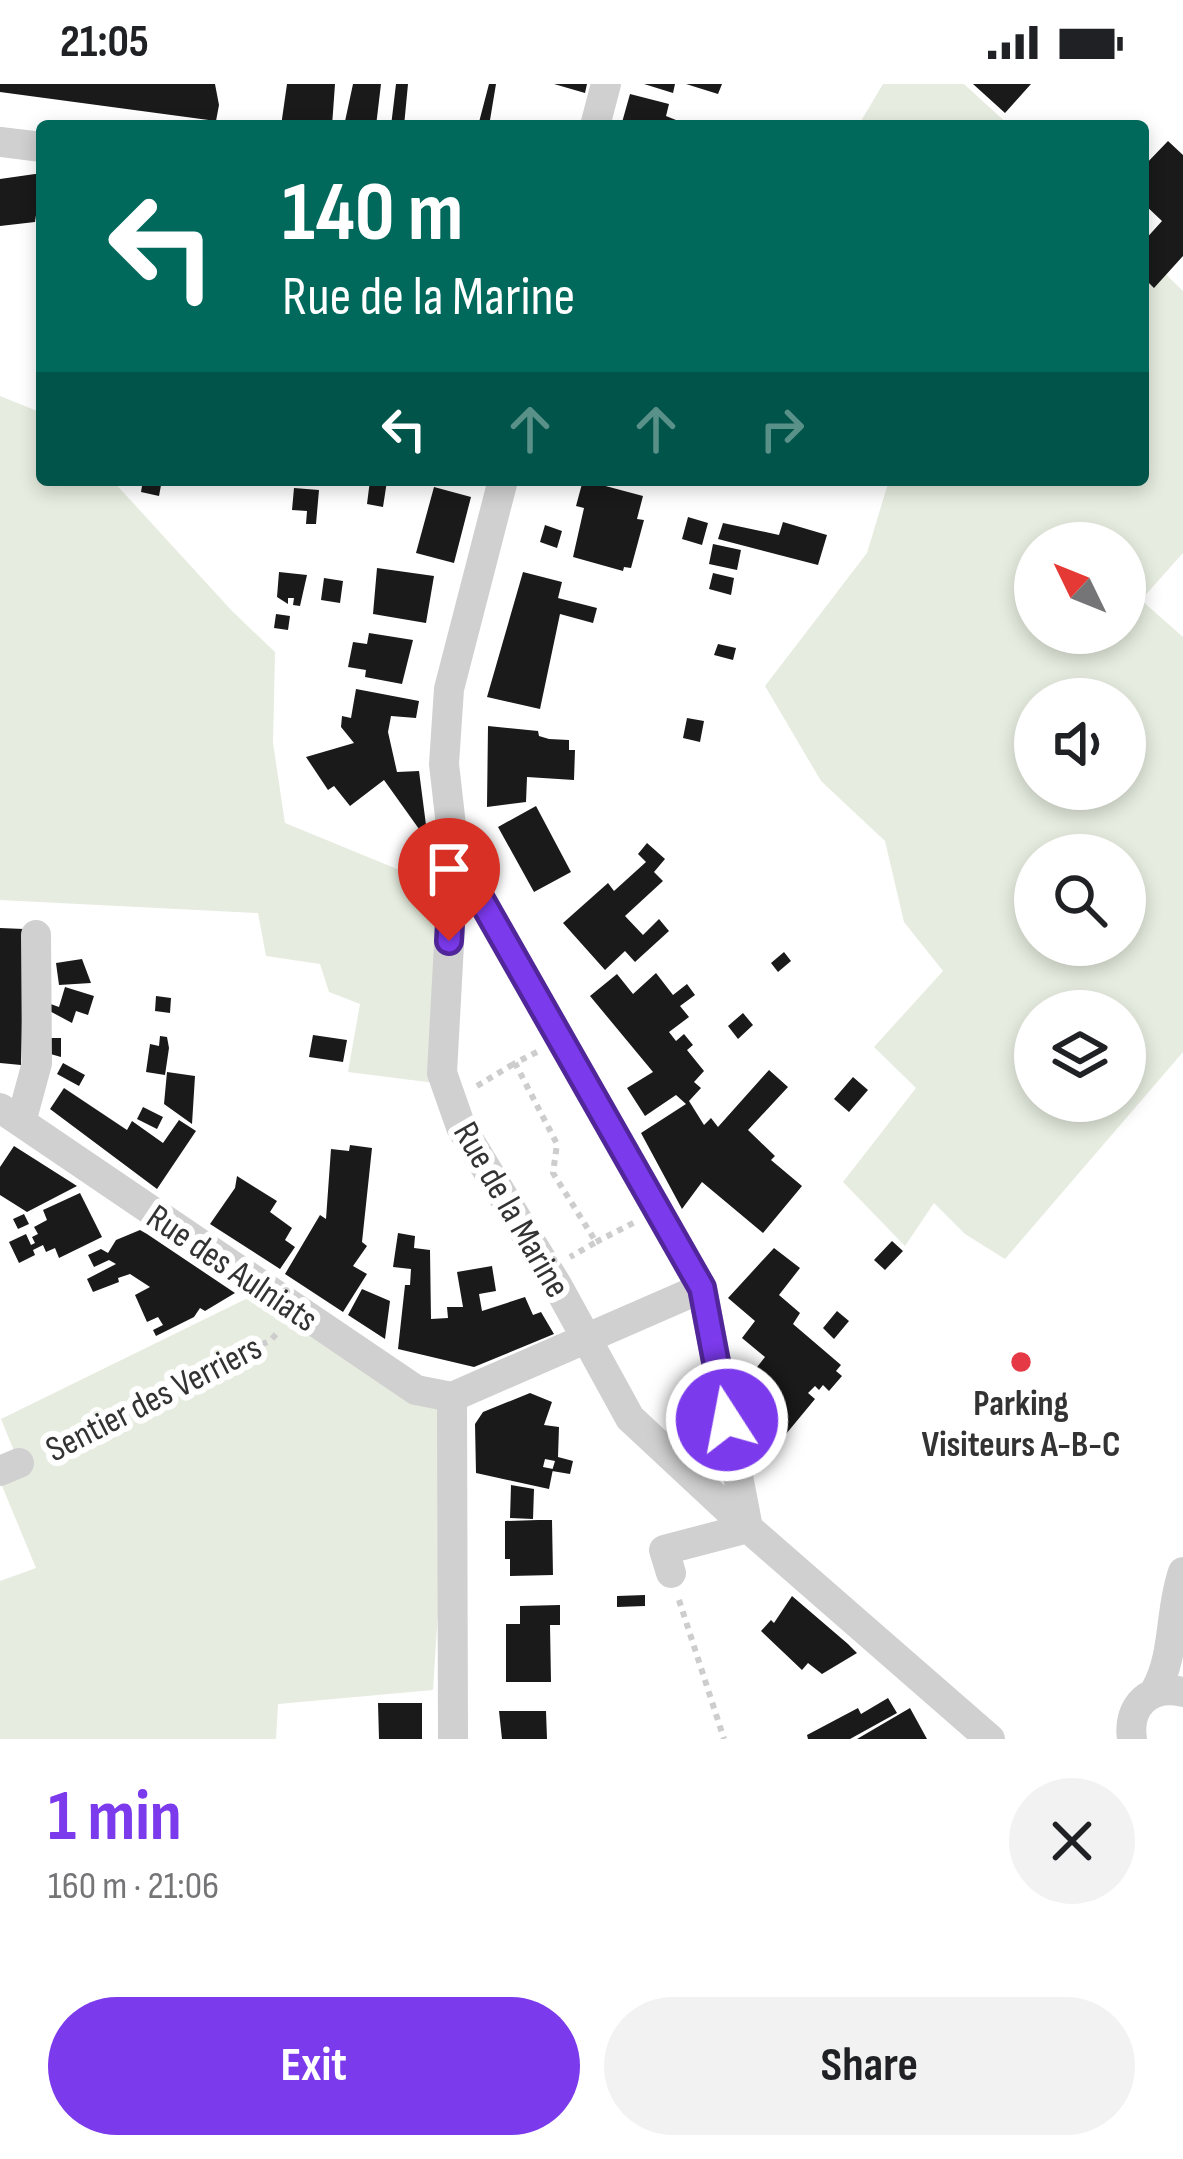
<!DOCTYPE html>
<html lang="en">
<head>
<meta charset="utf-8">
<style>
	:root { --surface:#fff; --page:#f2f2f2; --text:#202124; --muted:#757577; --accent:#7c3aed }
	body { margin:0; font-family:"Sofia Sans Condensed",sans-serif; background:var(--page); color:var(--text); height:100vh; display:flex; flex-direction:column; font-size:45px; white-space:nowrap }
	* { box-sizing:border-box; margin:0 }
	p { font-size:39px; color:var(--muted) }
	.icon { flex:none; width:66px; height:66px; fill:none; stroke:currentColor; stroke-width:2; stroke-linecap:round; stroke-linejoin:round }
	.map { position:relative; height:1655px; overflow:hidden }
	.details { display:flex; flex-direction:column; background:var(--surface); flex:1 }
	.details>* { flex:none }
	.hud { position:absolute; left:36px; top:36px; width:1113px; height:366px; border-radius:12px; box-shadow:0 6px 18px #0003; background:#00695c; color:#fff; overflow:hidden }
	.needle { width:78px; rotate:313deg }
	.tools { position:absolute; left:1014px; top:438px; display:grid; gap:24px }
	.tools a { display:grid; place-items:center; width:132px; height:132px; border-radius:50%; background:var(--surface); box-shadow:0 6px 18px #0003; font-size:60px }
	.pin { position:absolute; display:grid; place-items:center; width:102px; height:102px; color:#fff; margin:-123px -51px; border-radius:50% 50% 50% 0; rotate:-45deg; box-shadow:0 0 12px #0007 }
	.pin .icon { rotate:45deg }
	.me { position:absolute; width:132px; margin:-66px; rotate:349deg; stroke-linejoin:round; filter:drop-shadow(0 0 9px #0008) }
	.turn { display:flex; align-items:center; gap:42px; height:252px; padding:0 48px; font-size:54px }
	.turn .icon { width:156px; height:156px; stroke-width:2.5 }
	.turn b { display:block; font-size:84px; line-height:102px }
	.lanes { display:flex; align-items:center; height:114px; padding:0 48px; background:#0003; justify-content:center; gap:60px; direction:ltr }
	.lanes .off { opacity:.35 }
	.round { display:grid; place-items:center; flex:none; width:126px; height:126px; border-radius:63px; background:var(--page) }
	.head { display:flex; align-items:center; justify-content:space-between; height:204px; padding:0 48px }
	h1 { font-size:72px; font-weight:700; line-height:90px; color:var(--accent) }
	.action { display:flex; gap:24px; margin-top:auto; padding:24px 48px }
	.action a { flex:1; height:138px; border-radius:72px; background:var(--accent); color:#fff; font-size:48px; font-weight:700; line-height:138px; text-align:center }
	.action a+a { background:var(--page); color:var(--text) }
	.status { display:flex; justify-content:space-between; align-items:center; height:84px; padding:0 60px; background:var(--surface); direction:ltr }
	.status svg { height:33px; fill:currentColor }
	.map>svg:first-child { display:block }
	.green { fill:#e6ecdf; fill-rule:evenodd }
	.building { fill:#1a1a1a }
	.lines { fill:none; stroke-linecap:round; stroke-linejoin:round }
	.path { stroke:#cdcdcd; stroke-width:6; stroke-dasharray:6 6; stroke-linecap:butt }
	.minor { stroke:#d0d0d0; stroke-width:30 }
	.route-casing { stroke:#51269a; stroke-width:30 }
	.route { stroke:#7c3aed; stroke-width:21 }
	.poi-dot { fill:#e63946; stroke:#fff; stroke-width:4.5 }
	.labels { text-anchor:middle; stroke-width:12; stroke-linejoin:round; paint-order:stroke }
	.street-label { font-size:36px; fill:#333; stroke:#fff }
	.poi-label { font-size:36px; font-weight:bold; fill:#333; stroke:#fff }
</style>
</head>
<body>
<div class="status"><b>21:05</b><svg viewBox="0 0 49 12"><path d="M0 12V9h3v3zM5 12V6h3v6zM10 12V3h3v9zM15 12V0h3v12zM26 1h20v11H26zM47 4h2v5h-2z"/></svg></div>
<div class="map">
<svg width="1183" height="1655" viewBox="0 0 1183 1655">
	<rect width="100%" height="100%" fill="#fff"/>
	<path class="green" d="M883,0H964L1010,42H858Z
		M1143,168L1183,207V469L1141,516L1183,553V968L1005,1175L965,1150L934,1119L905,1162L843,1098L916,1004L874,963L943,887L904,838L885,757L821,697L765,602L867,469L889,396H1143ZM1035,459H1125V549H1035ZM1035,615H1125V705H1035ZM1035,771H1125V861H1035ZM1035,927H1125V1017H1035Z
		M0,312L42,329V396H112L232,527L275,568L273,659L285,739L436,801L435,999L348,988L360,920L329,908L320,880L266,872L258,829L0,816Z
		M266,1205L452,1313L433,1606L278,1620L276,1655H0V1497L36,1484L0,1397L19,1379L1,1335Z"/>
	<path class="building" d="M0,0H215L219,21L216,37L0,8Z
		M287,0H335L332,42H281Z
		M353,0H381L376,42H344Z
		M396,0H408L404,42H391Z
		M489,0H496L489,42H478Z
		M554,0H587L585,9Z
		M644,0H675L673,9Z
		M686,0H722L718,10Z
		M973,0H1031L1005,29Z
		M630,10L669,20L666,32L681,38L680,42H621Z
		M1168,57L1183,71V172L1154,204L1143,193V158L1162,137L1143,119V83Z
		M42,89L35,138L0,142V95Z
		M143,396H162L159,412L141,408Z
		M370,396L387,397L383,423L367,420Z
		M583,396L643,412L637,435L644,436L631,484L624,483L623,487L573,473L584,424L576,422Z
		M434,403L471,413L454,479L416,469Z
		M294,404L319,406L316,440H306L307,427L292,426Z
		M688,433L708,439L702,461L682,455Z
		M783,438L827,451L818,481L718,455L723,439L779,451Z
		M545,441L562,447L557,464L540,458Z
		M713,460L741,466L737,486L709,480Z
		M377,484L434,492L426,539L373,530Z
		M279,488L307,491L300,522L293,521L294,514H288V520L277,513Z
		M523,488L562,498L558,514L597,524L593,539L560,530L540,625L487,613Z
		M713,489L734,494L731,511L709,505Z
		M324,494L343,497L340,519L321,516Z
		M276,530L290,532L288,546L274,544Z
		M369,549L413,556L402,600L365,593L366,586L348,583L353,558L367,560Z
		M718,560L736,564L733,576L714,571Z
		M356,605L419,617L416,634L391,632L388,648L397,688L419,687L426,741L419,745L384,696L350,722L334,702L328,706L306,673L354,659L341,643L342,632L351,634Z
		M687,634L704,637L700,658L683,654Z
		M488,642L538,647L539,652L549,655L569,656V666H575L574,696L527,693L526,718L487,723Z
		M536,722L571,788L534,808L498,743Z
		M647,759L665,775L654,788L663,797L625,832L643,851L659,835L669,847L635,878L625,867L605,886L563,839L608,799L614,807L646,778L638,770Z
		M0,844L24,845L21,981L0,979Z
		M784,868L791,877L778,888L771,879Z
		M82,875L91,899L59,901L56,879Z
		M656,889L673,911L687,900L695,911L680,922L689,933L669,948L676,957L684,950L693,961L687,966L704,987L694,998L701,1004L689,1017L704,1041L711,1034L718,1043L769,986L788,1003L748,1046L775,1072L771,1076L802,1102L763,1149L702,1098L682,1125L641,1049L686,1020L676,1011L645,1032L627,1004L653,988L590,912L617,890L633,910Z
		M65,903L94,912L88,931L76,927L72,939L44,924L45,918L59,923Z
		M156,912L171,914L170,929L155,927Z
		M743,929L753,941L738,955L728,942Z
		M313,951L347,956L343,978L309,973Z
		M160,952L167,953L169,964L165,991L146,988L150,960L159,962Z
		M47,954H61V973L47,969Z
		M63,979L85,991L79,1002L57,990Z
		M167,988L195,992L192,1040L164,1020Z
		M853,993L868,1006L849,1028L834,1015Z
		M64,1004L127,1046L132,1037L163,1059L179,1036L196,1047L157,1105L50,1025Z
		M143,1023L163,1033L157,1045L137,1035Z
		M350,1061L372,1064L362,1158L367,1162L353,1182L367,1190L343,1228L285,1190L320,1131L326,1135L331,1065L349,1067Z
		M14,1062L77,1102L27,1128L0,1111V1083Z
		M237,1092L277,1117L270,1128L292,1144L285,1156L295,1163L280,1185L210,1140L235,1104Z
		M80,1109L102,1153L59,1174L55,1164L46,1168L43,1161L33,1166L35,1171L19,1179L9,1158L26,1150L31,1161L35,1159L32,1153L38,1150L34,1143L47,1136L43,1126Z
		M24,1130L29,1140L18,1145L13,1135Z
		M140,1146L147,1150L235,1209L205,1227L200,1224L194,1233L156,1252L153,1246L163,1241L158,1233L147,1238L135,1211L150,1203L130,1190L118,1194L119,1198L93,1208L87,1195L116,1180L109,1176L94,1183L88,1171L101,1165L108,1169L116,1156Z
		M398,1149L415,1152L414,1164L430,1166L431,1235L448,1234L447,1223H463L457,1188L492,1182L496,1207L479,1210L482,1227L525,1213L533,1231L541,1228L554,1250L474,1283L398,1265L405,1201H410L411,1185L393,1183Z
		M892,1157L903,1167L885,1186L874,1176Z
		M774,1164L800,1184L779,1211L800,1229L793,1240L841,1281L836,1287L842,1292L829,1307L823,1301L819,1306L815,1302L808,1309L815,1315L786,1350L752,1320L765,1305L750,1292L765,1273L742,1254L755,1237L728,1214Z
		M362,1205L390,1217L385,1255L348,1231Z
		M837,1227L849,1237L834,1255L823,1244Z
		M530,1309L552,1318L544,1341L559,1343L558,1373L573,1377L570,1390L552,1387L555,1377L545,1375L543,1383L553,1385L549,1405L476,1389L475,1340L483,1328Z
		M511,1401L534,1405L533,1435L510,1434Z
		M538,1436H552L553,1491L510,1492V1475H505V1437Z
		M645,1511V1522L617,1523V1512Z
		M792,1512L848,1560L857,1569L822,1590L808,1579L802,1586L761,1547L771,1536L774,1539Z
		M560,1521V1541H550L551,1598H506V1540H520V1522Z
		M888,1614L897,1629L850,1655H808L807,1651L858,1624L861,1630Z
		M378,1619H422V1655H379Z
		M910,1624L927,1655H857Z
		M499,1627H546L547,1655H502Z"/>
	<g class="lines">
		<path class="path" d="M537,968L515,979L557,1060L553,1089L596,1158L570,1173
			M477,1002L515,979
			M596,1158L635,1138
			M46,1366L271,1256L279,1247
			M679,1516L724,1655"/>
		<path class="minor" d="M595,42L606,0
			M0,58L42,63
			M503,396L449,605L444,680L454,768L442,989L461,1043L557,1201L630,1334L748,1444L990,1655
			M455,770L702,1204L748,1444
			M0,1024L416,1306L452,1313
			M21,1038L37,979L36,851
			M452,1313L453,1655
			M452,1313L702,1204
			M0,1387L19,1379
			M671,1489L664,1466L748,1444
			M1155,1607C1176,1570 1169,1528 1183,1488
			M1132,1655C1127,1622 1150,1600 1183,1608"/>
	</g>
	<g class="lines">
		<defs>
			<path id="route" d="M449,857L454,768L702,1204L727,1336"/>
		</defs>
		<use href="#route" class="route-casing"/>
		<use href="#route" class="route"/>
	</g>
	<circle class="poi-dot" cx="1021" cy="1278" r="12"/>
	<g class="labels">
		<g class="street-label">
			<text transform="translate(513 1125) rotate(60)" y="13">Rue de la Marine</text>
			<text transform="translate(233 1183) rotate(34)" y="13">Rue des Aulniats</text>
			<text transform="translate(153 1313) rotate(-27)" y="13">Sentier des Verriers</text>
		</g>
		<g class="poi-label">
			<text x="1021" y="1331">Parking<tspan x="1021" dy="41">Visiteurs A-B-C</tspan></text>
		</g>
	</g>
</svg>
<div class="tools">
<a><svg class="needle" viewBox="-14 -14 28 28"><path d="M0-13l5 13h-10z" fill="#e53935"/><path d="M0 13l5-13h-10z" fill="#757577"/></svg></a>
<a><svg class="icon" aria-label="sound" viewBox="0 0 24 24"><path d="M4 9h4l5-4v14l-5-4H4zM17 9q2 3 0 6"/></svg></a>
<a><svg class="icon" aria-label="search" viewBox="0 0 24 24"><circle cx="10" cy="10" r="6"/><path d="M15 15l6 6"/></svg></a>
<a><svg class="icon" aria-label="layers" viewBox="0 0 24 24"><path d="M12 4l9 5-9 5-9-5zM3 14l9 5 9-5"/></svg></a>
</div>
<div class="pin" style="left:449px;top:857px;background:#d93025"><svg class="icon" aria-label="arrive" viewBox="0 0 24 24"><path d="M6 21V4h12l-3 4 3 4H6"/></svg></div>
<svg class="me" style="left:727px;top:1336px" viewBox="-20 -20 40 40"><circle r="17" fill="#7c3aed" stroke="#fff" stroke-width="3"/><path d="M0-11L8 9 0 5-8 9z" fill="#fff"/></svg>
<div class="hud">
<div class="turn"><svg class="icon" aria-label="left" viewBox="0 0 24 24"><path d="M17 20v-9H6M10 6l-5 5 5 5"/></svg><div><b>140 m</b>Rue de la Marine</div></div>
<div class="lanes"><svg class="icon" aria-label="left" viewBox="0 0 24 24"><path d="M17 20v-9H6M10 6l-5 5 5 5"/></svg><svg class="icon off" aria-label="ahead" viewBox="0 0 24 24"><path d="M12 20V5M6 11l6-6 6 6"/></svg><svg class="icon off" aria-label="ahead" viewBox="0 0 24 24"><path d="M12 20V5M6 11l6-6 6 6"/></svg><svg class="icon off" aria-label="right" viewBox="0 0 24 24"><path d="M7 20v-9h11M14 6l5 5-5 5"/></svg></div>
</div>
</div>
<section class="details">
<div class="head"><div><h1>1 min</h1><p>160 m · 21:06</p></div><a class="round"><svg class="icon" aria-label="close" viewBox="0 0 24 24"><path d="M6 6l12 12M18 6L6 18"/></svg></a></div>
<div class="action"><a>Exit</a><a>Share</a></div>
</section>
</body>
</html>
